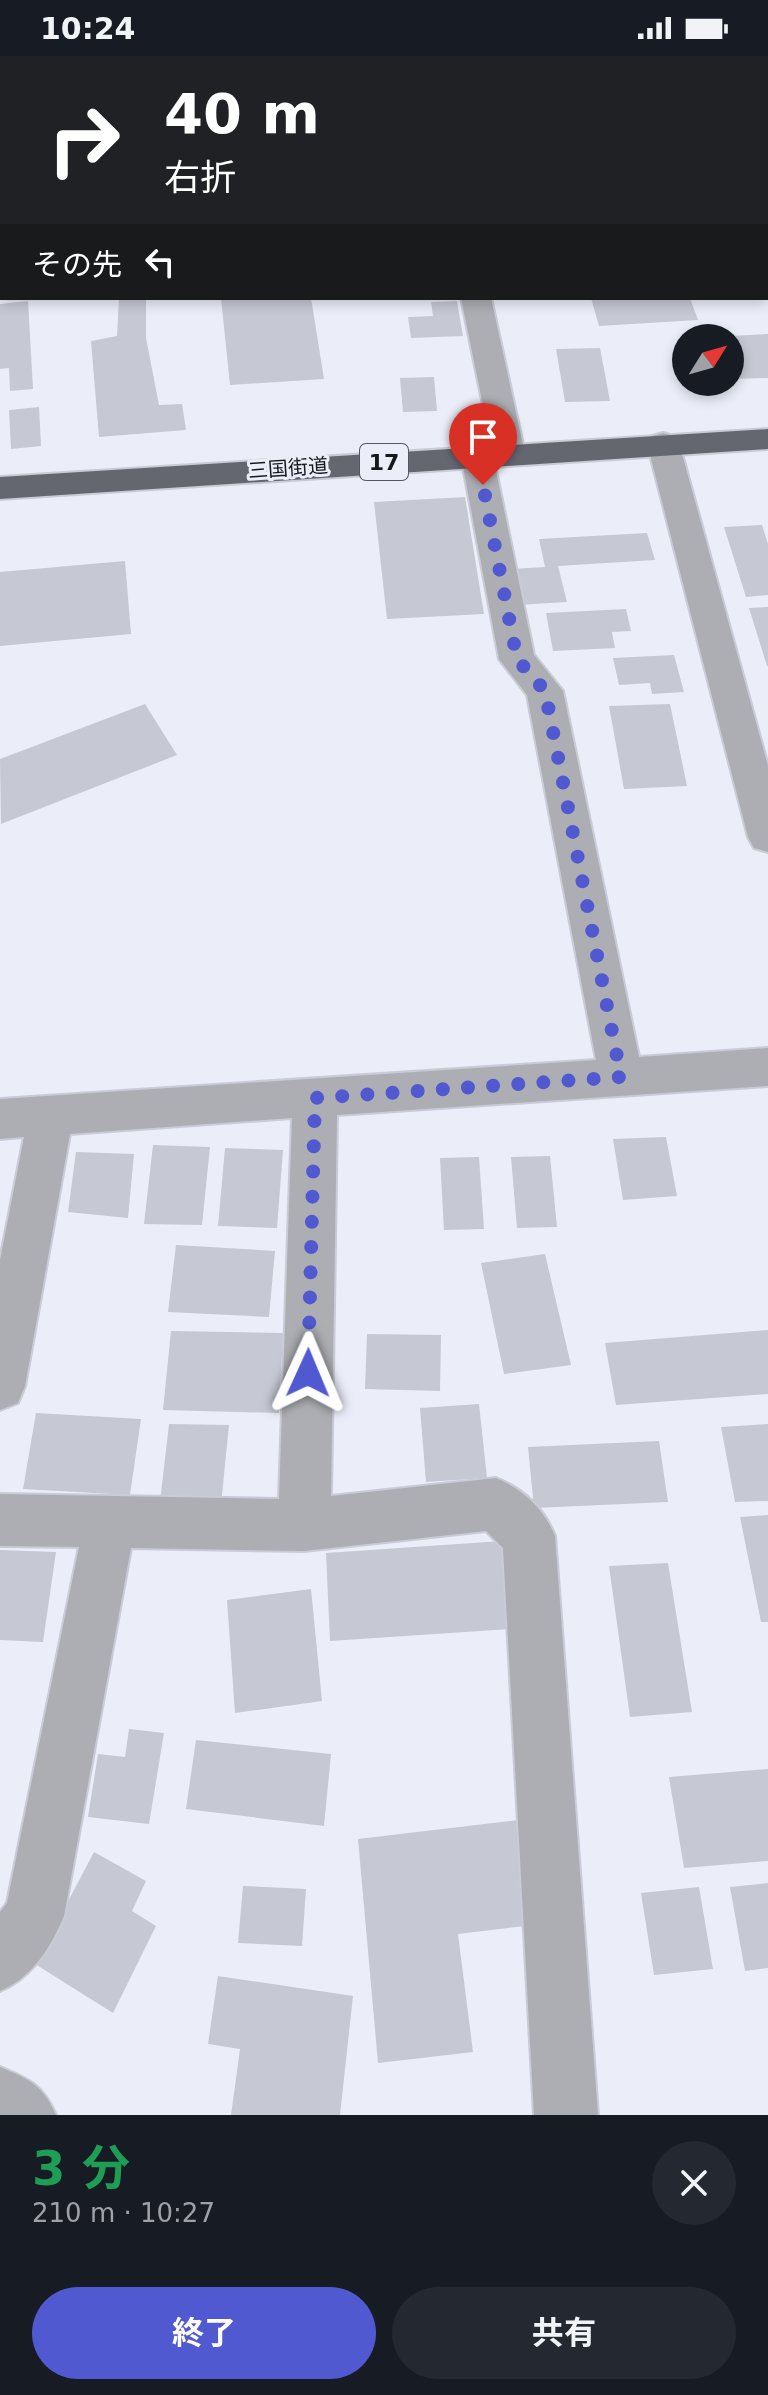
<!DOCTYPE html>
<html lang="ja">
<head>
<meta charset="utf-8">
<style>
	:root { --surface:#171b24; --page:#242831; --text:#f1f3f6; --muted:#9ea1a6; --accent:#5059cf }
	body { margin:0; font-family:"DejaVu Sans","Noto Sans JP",sans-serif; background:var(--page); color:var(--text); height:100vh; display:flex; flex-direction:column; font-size:30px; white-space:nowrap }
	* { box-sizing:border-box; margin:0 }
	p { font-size:26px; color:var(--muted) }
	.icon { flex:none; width:44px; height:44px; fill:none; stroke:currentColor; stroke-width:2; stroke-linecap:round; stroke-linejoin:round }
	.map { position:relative; height:2059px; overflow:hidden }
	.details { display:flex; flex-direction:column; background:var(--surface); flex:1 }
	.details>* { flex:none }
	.hud { position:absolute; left:0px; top:0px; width:768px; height:244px; box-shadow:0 4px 12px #0003; background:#202124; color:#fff; overflow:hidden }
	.needle { width:52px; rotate:53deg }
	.controls { position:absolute; left:672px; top:268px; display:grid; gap:16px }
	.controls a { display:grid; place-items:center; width:72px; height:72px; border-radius:50%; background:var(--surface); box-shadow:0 4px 12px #0003; font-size:40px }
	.pin { position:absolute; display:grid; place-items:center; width:68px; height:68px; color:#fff; margin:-82px -34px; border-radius:50% 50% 50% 0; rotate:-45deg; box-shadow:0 0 8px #0007 }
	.pin .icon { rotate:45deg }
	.me { position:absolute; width:88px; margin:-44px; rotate:1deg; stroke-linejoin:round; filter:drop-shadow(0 0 6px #0008) }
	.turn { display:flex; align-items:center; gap:28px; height:168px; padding:0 32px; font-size:36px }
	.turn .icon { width:104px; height:104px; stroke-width:2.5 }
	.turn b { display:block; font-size:56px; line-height:68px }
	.then { display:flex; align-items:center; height:76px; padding:0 32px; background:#0003; gap:16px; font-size:30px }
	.round { display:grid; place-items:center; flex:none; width:84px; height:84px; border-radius:42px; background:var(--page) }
	.head { display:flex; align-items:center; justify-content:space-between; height:136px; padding:0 32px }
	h1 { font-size:48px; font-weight:700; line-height:60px; color:#1e9e55 }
	.action { display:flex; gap:16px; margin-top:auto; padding:16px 32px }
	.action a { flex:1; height:92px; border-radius:48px; background:var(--accent); color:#fff; font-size:32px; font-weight:700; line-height:92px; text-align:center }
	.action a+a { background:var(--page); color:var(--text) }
	.status { display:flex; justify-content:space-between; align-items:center; height:56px; padding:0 40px; background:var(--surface); direction:ltr }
	.status svg { height:22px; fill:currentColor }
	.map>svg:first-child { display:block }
	.building { fill:#c6c8d4 }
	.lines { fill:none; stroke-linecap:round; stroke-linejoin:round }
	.minor-casing { stroke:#c9ccd6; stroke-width:4 }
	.highway-casing { stroke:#c9ccd6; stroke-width:4 }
	.minor { fill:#adaeb3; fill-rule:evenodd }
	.highway { fill:#646670; fill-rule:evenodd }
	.route { stroke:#5059cf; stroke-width:14; stroke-dasharray:0 25.2 }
	.labels { text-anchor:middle; stroke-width:6; stroke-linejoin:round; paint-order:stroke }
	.far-street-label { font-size:20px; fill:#17181c; stroke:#ebeef9 }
	.shield { fill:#ebeef9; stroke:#57585e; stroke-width:2 }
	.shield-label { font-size:22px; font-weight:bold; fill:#17181c }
</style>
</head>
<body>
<div class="status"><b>10:24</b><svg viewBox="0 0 49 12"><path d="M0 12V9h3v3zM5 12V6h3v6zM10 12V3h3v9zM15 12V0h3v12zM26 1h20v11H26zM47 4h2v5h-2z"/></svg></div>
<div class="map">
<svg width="768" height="2059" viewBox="0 0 768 2059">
	<rect width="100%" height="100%" fill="#ebeef9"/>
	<path class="building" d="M119,242H146V282L159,349L182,348L186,374L99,381L91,285L117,280Z
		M221,242H311L324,323L230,329Z
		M591,242H690L698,264L599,270Z
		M28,245L33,333L10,335L9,312L0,313V248Z
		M457,245L463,280L411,282L408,261L433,260L431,246Z
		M768,278V322L730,323V280Z
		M600,292L610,345L565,346L556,293Z
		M434,321L437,355L403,356L400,322Z
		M39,351L41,390L11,393L9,354Z
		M465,441L484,558L387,563L374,446Z
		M762,469L768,488V539L746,541L724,471Z
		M647,477L655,504L558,510L567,546L518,549L511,513L545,511L539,483Z
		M125,505L131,578L0,590V516Z
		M768,551V610H767L749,552Z
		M626,553L631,575L612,576L615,592L553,595L546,557Z
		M674,599L684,636L652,638L650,627L619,629L613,602Z
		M145,648L177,699L1,768L0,703Z
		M670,648L687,730L624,733L609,650Z
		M666,1081L677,1140L623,1144L613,1083Z
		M153,1089L210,1091L202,1169L144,1168Z
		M225,1092L283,1094L277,1172L218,1170Z
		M76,1096L134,1098L128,1162L68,1156Z
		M550,1100L557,1171L517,1172L511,1101Z
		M479,1101L484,1173L444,1174L440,1102Z
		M176,1189L275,1195L269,1261L168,1256Z
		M545,1198L571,1309L504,1318L481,1207Z
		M768,1274V1338L616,1349L605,1287Z
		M171,1275L283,1277L279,1357L163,1354Z
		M367,1278L441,1279L440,1335L365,1333Z
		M479,1348L487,1422L426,1426L420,1352Z
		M36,1357L141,1363L130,1439L23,1433Z
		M169,1368L229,1369L221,1449L160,1446Z
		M768,1368V1445L735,1446L721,1371Z
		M659,1385L668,1446L534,1452L528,1391Z
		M768,1459V1566H761L740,1461Z
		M502,1485L510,1573L330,1585L326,1497Z
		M0,1494L56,1496L43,1586L0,1584Z
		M668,1507L692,1656L630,1661L609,1510Z
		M311,1533L322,1645L235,1657L227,1544Z
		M129,1673L164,1677L149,1768L88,1761L98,1698L125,1701Z
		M196,1684L331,1698L324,1770L186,1753Z
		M768,1713V1805L684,1812L669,1721Z
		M519,1764L533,1869L458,1878L473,1996L378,2007L358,1783Z
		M94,1796L146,1825L132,1855L156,1870L113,1957L35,1908Z
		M768,1827V1912L745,1915L730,1831Z
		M243,1830L306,1833L302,1890L238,1887Z
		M699,1831L713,1913L654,1919L641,1837Z
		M218,1920L353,1940L340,2059H231L240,1993L208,1988Z"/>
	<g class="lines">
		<defs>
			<path id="minor" d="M591,0H619L620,2H592Z
				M766,68L768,69V85L766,84Z
				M0,107H2V123H0Z
				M461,242H491L525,398L520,405L509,408L498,405L493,398Z
				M663,377L674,380L679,387L768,710V796L754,792L748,781L647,387L652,380Z
				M477,390L488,393L493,400L534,599L563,635L639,1001L768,992V1030L337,1059L331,1440L496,1422C523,1433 544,1453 555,1480L598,2059H534L503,1492L486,1475L304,1495L131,1492L64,1860C51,1891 32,1922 0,1935V1856L7,1847L79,1491L0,1490V1438L279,1443L292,1062L70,1078L25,1330L18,1347L0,1354V1204L24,1081L0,1083V1043L596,1004L527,639L499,603L461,400L466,393Z
				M0,2011C29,2023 43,2029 56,2059H0Z"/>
			<path id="highway" d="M768,373V393L0,443V421Z"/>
		</defs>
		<use href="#minor" class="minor-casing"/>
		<use href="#highway" class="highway-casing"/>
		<use href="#minor" class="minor"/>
		<use href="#highway" class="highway"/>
	</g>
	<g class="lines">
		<path class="route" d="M308,1317L315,1042L621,1021L545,635L517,603L483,429"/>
	</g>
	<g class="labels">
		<g class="far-street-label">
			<text transform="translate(288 412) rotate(-4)" y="7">三国街道</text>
		</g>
		<rect class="shield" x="360" y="388" width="48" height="36" rx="6"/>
		<g class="shield-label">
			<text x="384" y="414">17</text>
		</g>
	</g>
</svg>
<div class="controls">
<a><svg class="needle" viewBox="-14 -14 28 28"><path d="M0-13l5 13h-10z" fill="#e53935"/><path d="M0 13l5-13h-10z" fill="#9ea1a6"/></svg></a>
</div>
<div class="pin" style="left:483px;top:429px;background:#d93025"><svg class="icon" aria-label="arrive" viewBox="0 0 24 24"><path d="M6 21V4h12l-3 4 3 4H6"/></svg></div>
<svg class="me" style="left:308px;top:1317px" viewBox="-20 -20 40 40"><path d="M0-17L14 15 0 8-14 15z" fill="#5059cf" stroke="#fff" stroke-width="4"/></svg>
<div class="hud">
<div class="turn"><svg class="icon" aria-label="right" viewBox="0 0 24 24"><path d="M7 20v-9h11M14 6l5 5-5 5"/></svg><div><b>40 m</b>右折</div></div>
<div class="then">その先<svg class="icon" aria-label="left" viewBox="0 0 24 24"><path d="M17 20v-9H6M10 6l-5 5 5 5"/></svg></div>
</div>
</div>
<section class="details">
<div class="head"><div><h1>3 分</h1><p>210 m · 10:27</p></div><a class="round"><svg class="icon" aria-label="close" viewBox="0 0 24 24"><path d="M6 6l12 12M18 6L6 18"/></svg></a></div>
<div class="action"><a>終了</a><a>共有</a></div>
</section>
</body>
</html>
